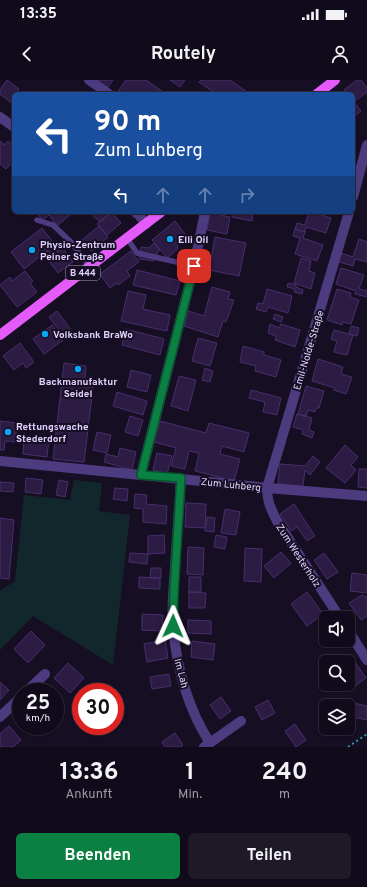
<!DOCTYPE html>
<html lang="de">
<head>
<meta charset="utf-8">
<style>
	:root { --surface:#100a1a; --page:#1e1827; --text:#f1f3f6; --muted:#9c9aa2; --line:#302b39; --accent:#0b8043 }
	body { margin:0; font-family:Overpass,sans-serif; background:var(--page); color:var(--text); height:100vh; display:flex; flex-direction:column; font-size:15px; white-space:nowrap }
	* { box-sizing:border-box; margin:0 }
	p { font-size:13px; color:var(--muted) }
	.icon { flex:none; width:22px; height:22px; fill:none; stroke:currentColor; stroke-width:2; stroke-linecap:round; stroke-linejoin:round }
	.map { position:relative; height:667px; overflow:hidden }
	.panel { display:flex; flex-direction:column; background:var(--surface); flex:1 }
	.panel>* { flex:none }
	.banner { position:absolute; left:12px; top:12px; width:343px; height:122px; border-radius:6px; box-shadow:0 1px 3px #0004,0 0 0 1px var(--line); background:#1a4fa0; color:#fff; overflow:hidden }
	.tools { position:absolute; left:319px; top:531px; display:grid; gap:8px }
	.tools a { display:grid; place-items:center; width:36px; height:36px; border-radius:6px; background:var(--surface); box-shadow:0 1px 3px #0004,0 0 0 1px var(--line); font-size:20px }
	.speed { position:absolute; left:12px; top:603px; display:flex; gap:8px; font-size:20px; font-weight:700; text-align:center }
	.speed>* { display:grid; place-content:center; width:52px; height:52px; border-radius:50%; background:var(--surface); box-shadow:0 1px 3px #0004,0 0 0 1px var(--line); line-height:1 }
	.speed small { font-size:10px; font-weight:400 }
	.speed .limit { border:6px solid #d22; background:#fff; color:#111 }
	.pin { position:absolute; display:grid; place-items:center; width:34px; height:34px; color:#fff; margin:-17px; border-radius:8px; box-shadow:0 2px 6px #0006 }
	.me { position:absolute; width:44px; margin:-22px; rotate:1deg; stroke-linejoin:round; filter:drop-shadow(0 0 3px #0008) }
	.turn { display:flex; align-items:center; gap:14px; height:84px; padding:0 16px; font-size:18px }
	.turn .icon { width:52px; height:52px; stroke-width:2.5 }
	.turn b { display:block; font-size:28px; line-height:34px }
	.lanes { display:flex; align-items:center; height:38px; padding:0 16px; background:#0003; justify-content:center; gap:20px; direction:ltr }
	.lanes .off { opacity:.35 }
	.eta { display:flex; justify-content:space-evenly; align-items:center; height:68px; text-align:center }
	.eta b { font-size:24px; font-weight:700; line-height:28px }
	.action { display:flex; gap:8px; margin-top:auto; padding:8px 16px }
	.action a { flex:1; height:46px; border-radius:6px; background:var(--accent); color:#fff; font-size:16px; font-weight:700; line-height:46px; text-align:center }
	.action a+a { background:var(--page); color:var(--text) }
	.status { display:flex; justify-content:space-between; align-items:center; height:28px; padding:0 20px; background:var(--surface); direction:ltr }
	.status svg { height:11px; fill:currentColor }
	header { display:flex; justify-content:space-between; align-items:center; height:52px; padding:0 16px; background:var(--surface); font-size:18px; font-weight:700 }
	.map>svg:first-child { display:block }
	.green { fill:#12272c }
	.building { fill:#2c1b42; stroke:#492e6e }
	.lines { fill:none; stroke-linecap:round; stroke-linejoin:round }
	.path { stroke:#329bb1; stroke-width:2; stroke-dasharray:2 3; stroke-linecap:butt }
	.lane { stroke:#4d3b80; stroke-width:5.5 }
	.street { stroke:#4d3b80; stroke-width:10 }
	.primary { stroke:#e45bfa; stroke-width:10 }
	.route-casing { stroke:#07532c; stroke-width:10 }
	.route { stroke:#0b8043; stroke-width:7 }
	.poi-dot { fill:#07a5f3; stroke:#160e22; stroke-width:1.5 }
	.labels { text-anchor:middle; stroke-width:4; stroke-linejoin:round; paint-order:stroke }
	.shield { fill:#160e22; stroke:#a396bc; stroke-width:1 }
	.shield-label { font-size:9px; font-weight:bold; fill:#e0d1fe }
	.poi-label { font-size:10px; font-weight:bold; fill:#e0d1fe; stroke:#160e22; text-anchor:start }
	.street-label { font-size:10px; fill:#e0d1fe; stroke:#160e22 }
</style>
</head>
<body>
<div class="status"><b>13:35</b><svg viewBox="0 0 49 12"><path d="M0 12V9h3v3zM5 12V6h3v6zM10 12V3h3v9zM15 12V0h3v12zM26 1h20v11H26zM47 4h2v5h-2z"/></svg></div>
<header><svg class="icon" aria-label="back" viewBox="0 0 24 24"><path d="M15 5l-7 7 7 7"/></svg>Routely<svg class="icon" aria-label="person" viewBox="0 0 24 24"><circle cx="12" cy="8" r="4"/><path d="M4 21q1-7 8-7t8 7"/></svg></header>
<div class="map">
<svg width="367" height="667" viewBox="0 0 367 667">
	<rect width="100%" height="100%" fill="#160e22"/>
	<path class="green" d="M74,400L102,403L99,431L130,435L113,585L33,536L0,570V511L15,501L24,415L70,420Z"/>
	<path class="building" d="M7,0L19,9L15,14H14V25L0,14V10Z
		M96,0H113L107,8Z
		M126,0H146L166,14H119L117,13Z
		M170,0H185L180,7Z
		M201,0H230L250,14H216L199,2Z
		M357,0H361L367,8V12L354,22L353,14H347L344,10Z
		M354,22L361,31L353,37V23Z
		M0,61L5,65L8,61L14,66V80L6,89L0,84Z
		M36,132H47L49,135L42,140Z
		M47,132H69L71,134L57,146Z
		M89,132H112L100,142Z
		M112,132L121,143L107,155L97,144Z
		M233,132H253L252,141L232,137Z
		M309,132H312L331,138L326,153L306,147L305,152L295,149L297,143L305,145Z
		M210,133L230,137L227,154L207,150Z
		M175,141L188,158L177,166L178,169L167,178L152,160Z
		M99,146L108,157L91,171L82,160Z
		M42,148L55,165L24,189L11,172Z
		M295,149L305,152L303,158L323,165L317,181L295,174L300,158L293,156Z
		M215,157L246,163L239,196L209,190Z
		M359,159L367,162V182L355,179L353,186L339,182L341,173L353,177Z
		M154,163L160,170L157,173L154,181L139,179L141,167L149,168Z
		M53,167L56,172L62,167L73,182L58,193L43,174Z
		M131,171L139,182L127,191L130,196L118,205L117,203L110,208L100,194Z
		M301,178L311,181L309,191L315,193L311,209L294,203Z
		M341,188L364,195L359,209L367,211V217L355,214L356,211L336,204Z
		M137,190L180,201L176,215L133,205Z
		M25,191L33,201L30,203L37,212L17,227L0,205L10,197L12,201Z
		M288,203L296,205V207L303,210L302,214L294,212L295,209L287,207Z
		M212,207L230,212L228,219L234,220L226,242L223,241L218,257L184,246L188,231L204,236Z
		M267,209L292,216L288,233L268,227L266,232L256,229L258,223L263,224Z
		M337,209L351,213L350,217L359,220L351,244L343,242L342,245L327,240Z
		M128,211L146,215L143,229L170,235L167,251L121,241Z
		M57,231L71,250L63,256L49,237Z
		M275,234L283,237L281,242L273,239Z
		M270,244L279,248L281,244L300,250L295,267L275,260L276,256L268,253Z
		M52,245L63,260L44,274L33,259Z
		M351,246L359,248L357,256L349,254Z
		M126,249L164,259L160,275L122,265Z
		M334,250L353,255L347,275L334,272L337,261L331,259Z
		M198,258L217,263L210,286L192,281Z
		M20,263L34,282L26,288L23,283L14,290L3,276Z
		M243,266L264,272V275L281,280L276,297L255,291L256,286L240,282Z
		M318,279L343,287L341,294L352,297L346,314L334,310L335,308L312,301Z
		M64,283L86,286L85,298L94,299L84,382L53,379Z
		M205,288L213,291L210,302L202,300Z
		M131,290L151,295L147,312L127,307Z
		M179,296L196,300L188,331L171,326Z
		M306,306L324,311L319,328H316L315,332L308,330L306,336L298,334Z
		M251,310L281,318L277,335L263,332L265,322L249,318Z
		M117,312L147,321L143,335L113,326Z
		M297,334L312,338L309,350L314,352L312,358L302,354L303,350L293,347Z
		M130,336L143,340L138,356L125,352Z
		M0,341L17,343L15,362L5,361L4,370H0Z
		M160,341L206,353L209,343L249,353L244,372L222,366L220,374L240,379L234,401L195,391L199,373L189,371L185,389L171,386L176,368L154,362Z
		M97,352L111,355L107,373L93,370Z
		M24,357L49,359L47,377L23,374Z
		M345,365L358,377L351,385L356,390L345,403L326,388Z
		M120,368L136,372L132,390L104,382L106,374L118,377Z
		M157,373L172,376L167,394L153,390Z
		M313,376L320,382L310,395L305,390L303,406L278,404L280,384L305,386Z
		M359,389H367V408L358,407Z
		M26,398L43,400L41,414L25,412Z
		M59,400L68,402L65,417L56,415Z
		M0,402L14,403L13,412L0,411Z
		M115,408L128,409L127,421L113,419Z
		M135,414L147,415L146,424L167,426L166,444L143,442V429L134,428Z
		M186,423L206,424L205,448L185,447Z
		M294,424L315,456L307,461L297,447L291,451L280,434Z
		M225,429L240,432L236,455L221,453Z
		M207,437L215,438L214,452L205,451Z
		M0,438L14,440L9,499L0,498Z
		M164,455L165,473L148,474V456Z
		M216,455L227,457L225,469L214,467Z
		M188,467L204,468L203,495L187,494Z
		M245,468L262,469L261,502L244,501Z
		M281,472L291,483L274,498L264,486Z
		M130,473L148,474L147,484L129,482Z
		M324,473L338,492L327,499L314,480Z
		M151,488H161V498H150Z
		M352,493L367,495V513L350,511Z
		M139,497L160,498V509L139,508Z
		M189,497H201V512H189Z
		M189,512L206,513L205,528H189Z
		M307,512L323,534L307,546L291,524Z
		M362,515L367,517V536L361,540L349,523Z
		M142,534L163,535L162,551L142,550Z
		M188,540L211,541V554L188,553Z
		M31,551L45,565L28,583L14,569Z
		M165,560L168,578L147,582L144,564Z
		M192,561L215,564L213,580L191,577Z
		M353,579L366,598L350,610L346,604H348V582Z
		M68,583L84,598L70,613L54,598Z
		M169,594L171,606L152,609L150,597Z
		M0,602L9,610L0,620Z
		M221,617L231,631L220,639L210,625Z
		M268,620L275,633L262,640L255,627Z
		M349,622L367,626V640L348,636V628Z
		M295,644L306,660L296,667L285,651Z
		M9,646L21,660L13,667H0V654Z
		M175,653L183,665L181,667H165L162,662Z"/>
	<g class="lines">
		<path class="path" d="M348,667L367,654"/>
		<path class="lane" d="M37,140L53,145L71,162L90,187
			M127,158L137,173L194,186"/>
		<path class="street" d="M89,0L109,14
			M0,37L14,47
			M353,117L367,65
			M135,132L139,135L146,144
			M0,381L181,399L267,408L367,416
			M141,395L194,186L205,132
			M181,399C179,428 177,457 175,487C174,507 171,528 173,548C177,588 188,629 210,663
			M340,538L277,441C271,429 267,422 267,408L349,132
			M348,550L367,580
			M26,612L45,594
			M0,637L21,617
			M204,667L241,641"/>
		<path class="primary" d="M317,14L335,0
			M0,255L161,132"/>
	</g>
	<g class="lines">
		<defs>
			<path id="route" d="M173,546L174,512L181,398L141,395L194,186"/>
		</defs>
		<use href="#route" class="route-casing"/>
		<use href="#route" class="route"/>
	</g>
	<g class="poi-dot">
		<circle cx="170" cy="159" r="4"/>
		<circle cx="32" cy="170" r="4"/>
		<circle cx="45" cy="254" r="4"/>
		<circle cx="78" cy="289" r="4"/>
		<circle cx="8" cy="352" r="4"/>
	</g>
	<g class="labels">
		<rect class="shield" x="66" y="186" width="34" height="14" rx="3"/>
		<g class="shield-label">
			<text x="83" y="196">B 444</text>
		</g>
		<g class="poi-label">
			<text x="178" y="163">Elli Oil</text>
			<text x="40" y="168">Physio-Zentrum<tspan x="40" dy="12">Peiner Straße</tspan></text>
			<text x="53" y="258">Volksbank BraWo</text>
			<text x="78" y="305" text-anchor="middle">Backmanufaktur<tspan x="78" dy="12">Seidel</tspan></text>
			<text x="16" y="350">Rettungswache<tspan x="16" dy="12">Stederdorf</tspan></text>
		</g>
		<g class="street-label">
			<text transform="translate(308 270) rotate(-73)" y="4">Emil-Nolde-Straße</text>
			<text transform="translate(231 404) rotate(6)" y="4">Zum Luhberg</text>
			<text transform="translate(299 475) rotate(57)" y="4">Zum Westerholz</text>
			<text transform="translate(182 593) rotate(75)" y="4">Im Lah</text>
		</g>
	</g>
</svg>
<div class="tools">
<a><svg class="icon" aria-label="sound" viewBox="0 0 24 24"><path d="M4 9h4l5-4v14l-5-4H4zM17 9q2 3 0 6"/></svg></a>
<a><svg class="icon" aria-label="search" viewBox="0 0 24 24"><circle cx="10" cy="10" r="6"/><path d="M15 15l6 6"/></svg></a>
<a><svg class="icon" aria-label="layers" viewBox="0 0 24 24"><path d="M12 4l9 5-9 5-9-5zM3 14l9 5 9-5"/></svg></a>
</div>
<div class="speed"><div>25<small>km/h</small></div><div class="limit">30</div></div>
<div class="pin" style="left:194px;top:186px;background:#d93025"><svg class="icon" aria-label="arrive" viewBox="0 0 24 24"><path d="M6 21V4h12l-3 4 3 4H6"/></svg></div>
<svg class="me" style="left:173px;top:546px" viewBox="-20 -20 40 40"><path d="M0-17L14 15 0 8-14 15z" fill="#0b8043" stroke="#fff" stroke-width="4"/></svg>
<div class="banner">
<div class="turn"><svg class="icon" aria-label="left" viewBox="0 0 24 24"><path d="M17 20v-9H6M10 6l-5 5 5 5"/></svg><div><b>90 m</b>Zum Luhberg</div></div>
<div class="lanes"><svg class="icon" aria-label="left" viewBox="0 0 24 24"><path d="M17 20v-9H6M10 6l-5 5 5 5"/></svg><svg class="icon off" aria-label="ahead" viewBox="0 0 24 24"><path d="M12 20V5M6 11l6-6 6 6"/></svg><svg class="icon off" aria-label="ahead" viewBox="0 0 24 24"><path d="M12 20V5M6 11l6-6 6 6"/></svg><svg class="icon off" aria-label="right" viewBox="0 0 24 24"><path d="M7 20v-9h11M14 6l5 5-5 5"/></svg></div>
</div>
</div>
<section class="panel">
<div class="eta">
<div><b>13:36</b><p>Ankunft</p></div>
<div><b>1</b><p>Min.</p></div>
<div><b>240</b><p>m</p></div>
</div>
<div class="action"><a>Beenden</a><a>Teilen</a></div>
</section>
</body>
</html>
